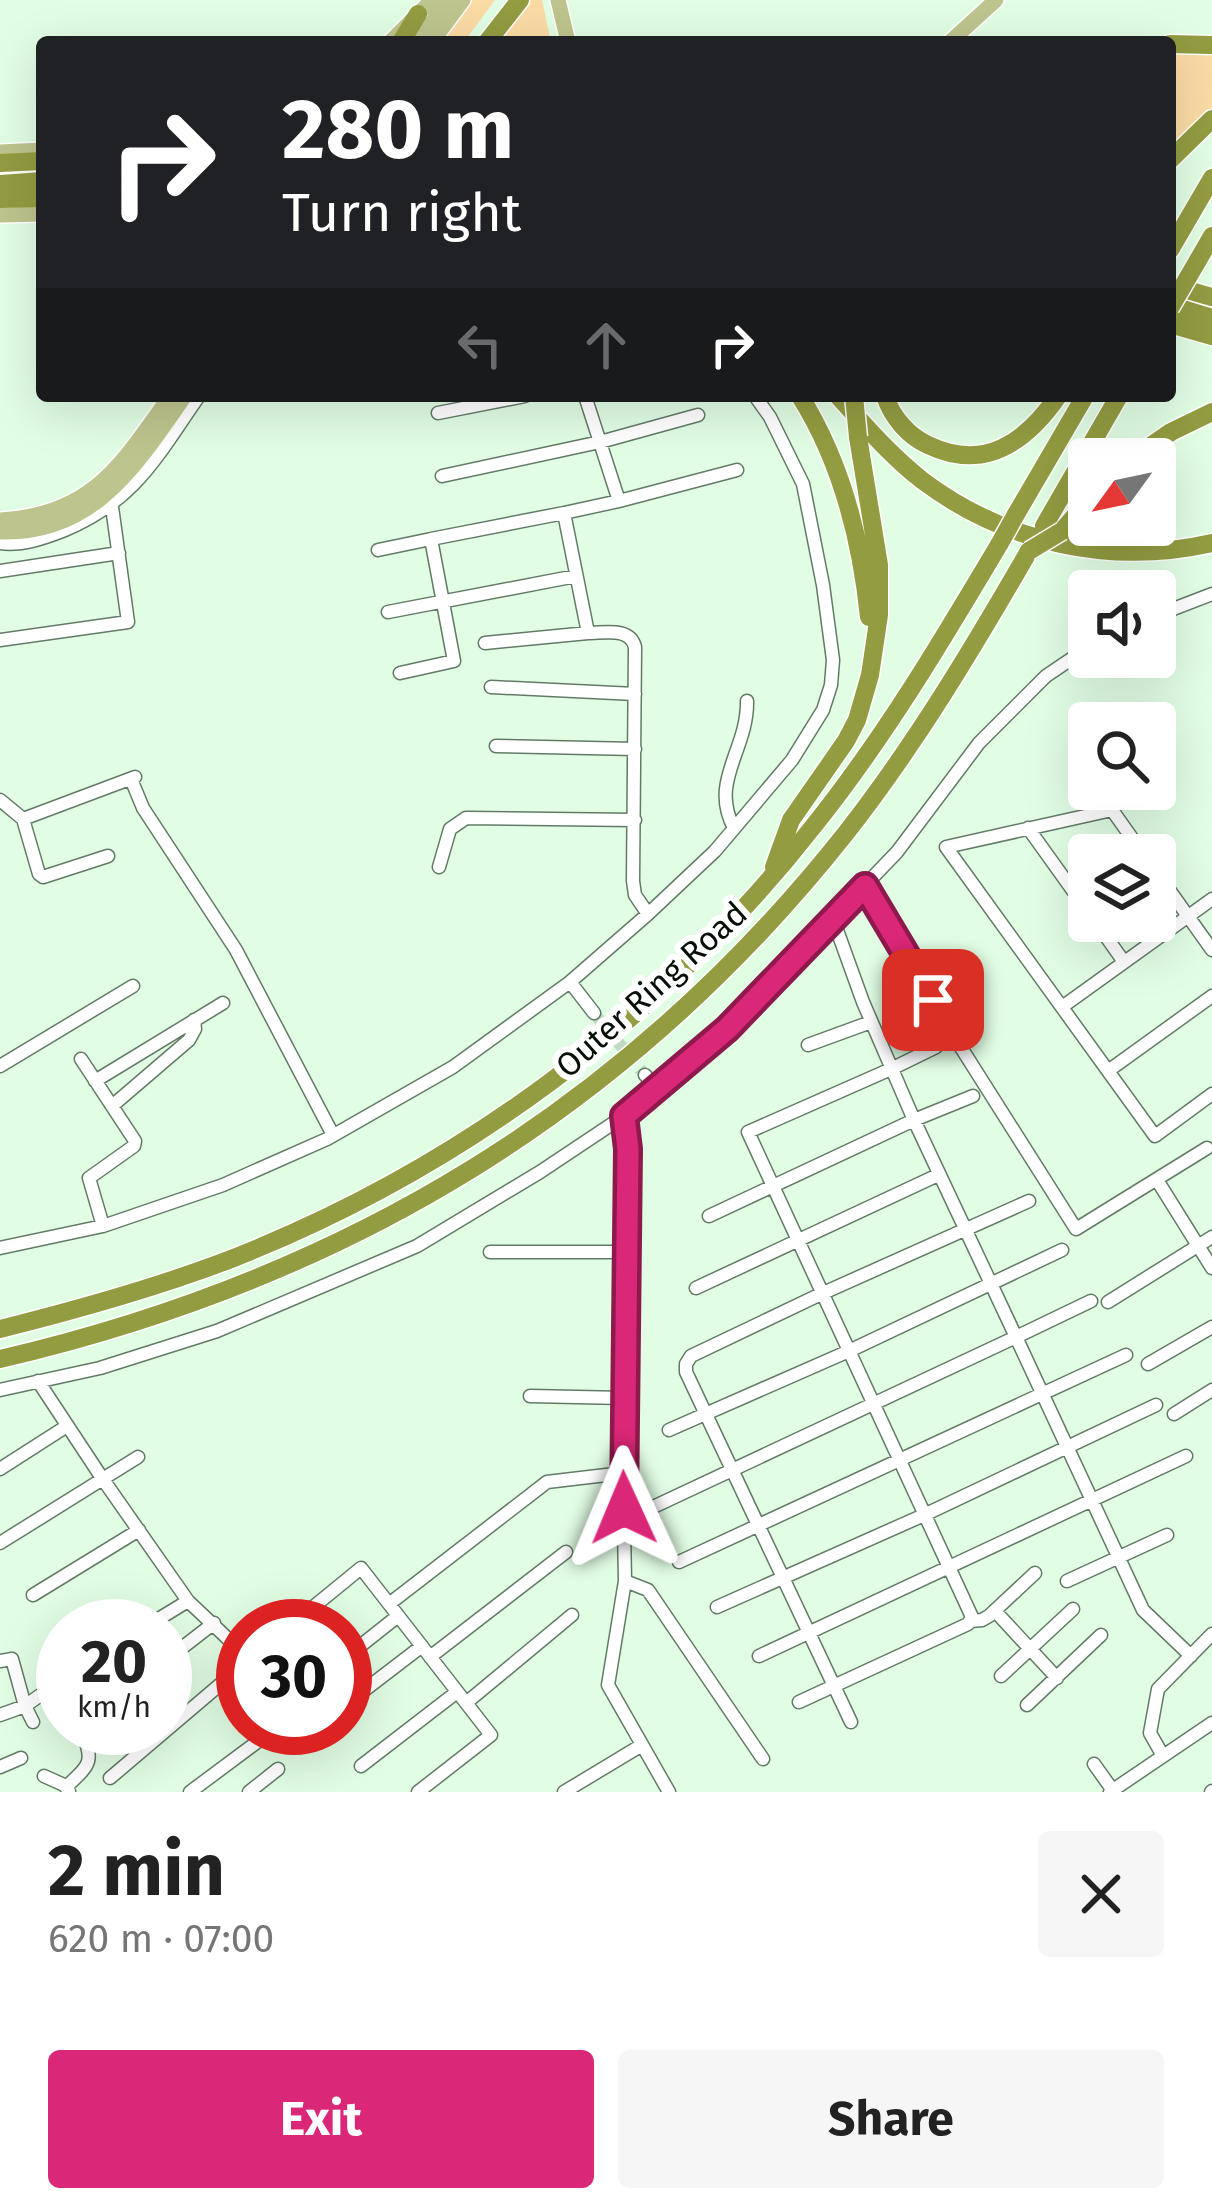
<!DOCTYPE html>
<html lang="en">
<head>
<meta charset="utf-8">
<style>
	:root { --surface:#fff; --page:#f6f6f6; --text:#222; --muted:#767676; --accent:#db2777 }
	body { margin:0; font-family:"Fira Sans",sans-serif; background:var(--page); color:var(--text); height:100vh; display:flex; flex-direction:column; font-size:45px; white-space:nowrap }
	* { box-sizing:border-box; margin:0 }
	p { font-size:39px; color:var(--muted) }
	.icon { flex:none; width:66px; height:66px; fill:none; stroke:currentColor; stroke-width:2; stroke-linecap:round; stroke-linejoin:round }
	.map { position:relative; height:1792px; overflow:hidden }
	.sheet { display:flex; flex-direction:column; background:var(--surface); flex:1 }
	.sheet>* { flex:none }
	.guide { position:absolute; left:36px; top:36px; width:1140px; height:366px; border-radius:12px; box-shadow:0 12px 48px #0002; background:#202124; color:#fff; overflow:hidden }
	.needle { width:78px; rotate:237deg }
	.buttons { position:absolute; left:1068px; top:438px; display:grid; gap:24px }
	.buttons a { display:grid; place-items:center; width:108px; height:108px; border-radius:12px; background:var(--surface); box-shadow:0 12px 48px #0002; font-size:60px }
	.speed { position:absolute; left:36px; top:1599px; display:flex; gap:24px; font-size:60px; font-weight:700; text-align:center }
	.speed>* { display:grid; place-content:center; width:156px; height:156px; border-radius:50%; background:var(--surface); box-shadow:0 12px 48px #0002; line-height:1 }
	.speed small { font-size:30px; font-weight:400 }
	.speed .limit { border:18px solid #d22; background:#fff; color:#111 }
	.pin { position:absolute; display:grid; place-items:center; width:102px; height:102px; color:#fff; margin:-51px; border-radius:24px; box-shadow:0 6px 18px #0006 }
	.me { position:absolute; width:132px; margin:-66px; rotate:359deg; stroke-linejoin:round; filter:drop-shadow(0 0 9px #0008) }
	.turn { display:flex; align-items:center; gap:42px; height:252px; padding:0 48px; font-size:54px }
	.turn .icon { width:156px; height:156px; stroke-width:2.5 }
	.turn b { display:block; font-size:84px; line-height:102px }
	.lanes { display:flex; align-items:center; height:114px; padding:0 48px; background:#0003; justify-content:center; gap:60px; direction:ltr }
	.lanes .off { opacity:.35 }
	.round { display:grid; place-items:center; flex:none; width:126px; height:126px; border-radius:12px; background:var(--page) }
	.headline { display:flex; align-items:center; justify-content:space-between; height:204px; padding:0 48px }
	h1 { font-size:72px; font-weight:700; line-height:90px }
	.primary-button { display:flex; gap:24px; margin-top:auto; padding:24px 48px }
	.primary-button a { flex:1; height:138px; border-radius:12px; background:var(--accent); color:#fff; font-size:48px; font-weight:700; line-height:138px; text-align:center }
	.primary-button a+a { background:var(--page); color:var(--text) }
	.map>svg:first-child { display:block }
	.green { fill:#fbdba4 }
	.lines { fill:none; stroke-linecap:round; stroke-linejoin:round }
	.minor-tunnel { stroke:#c0d9c3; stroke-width:12; stroke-dasharray:12 6; stroke-linecap:butt }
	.minor-casing { stroke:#627b66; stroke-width:15 }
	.major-casing { stroke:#fff; stroke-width:18 }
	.highway-casing { stroke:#fff; stroke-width:21 }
	.minor { stroke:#fff; stroke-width:12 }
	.major { stroke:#bec48d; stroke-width:15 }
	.highway { stroke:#939c41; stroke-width:18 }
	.highway-bridge-casing { stroke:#fff; stroke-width:21; stroke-linecap:butt }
	.highway-bridge { stroke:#939c41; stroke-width:18 }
	.route-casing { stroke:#8e194d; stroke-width:30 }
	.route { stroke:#db2777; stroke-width:21 }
	.labels { text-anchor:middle; stroke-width:12; stroke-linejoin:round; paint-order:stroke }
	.street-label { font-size:33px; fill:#071008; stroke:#fff }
</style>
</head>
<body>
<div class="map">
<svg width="1212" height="1792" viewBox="0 0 1212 1792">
	<rect width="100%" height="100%" fill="#e1fde4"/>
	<path class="green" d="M438,0H495L464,42H406Z
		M531,0H542L551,42H497Z
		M1170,52L1212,53V110L1170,150Z"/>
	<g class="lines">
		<path class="minor-tunnel" d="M594,1013L645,1075"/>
		<defs>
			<path id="minor" d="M585,396L619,501L564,513L588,633C605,633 630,627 635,647L633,881L635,895L648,914
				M438,413L525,396
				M442,476L600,442L698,415
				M619,501L737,470
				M0,543C22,546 45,538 65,530C136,500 157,456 199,396
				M378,550L431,539
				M0,571L119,553
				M388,612L576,576
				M1155,616L1212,594
				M0,640L128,622L112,507
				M485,643L588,633
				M400,673L454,661L431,539L564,513
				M491,687L635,694
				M496,746L635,749
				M131,779L143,808L236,950L333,1135
				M0,800L23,819L135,777
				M23,819L39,874L43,877L108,856
				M734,828C709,781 748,750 747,701
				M1028,828L1089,913
				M1144,855L1112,810L946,847L1155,1136L1212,1094
				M439,867L450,829L466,818L635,820
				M1155,870L1212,950
				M864,886L955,1038L1076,1229L1207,1148
				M1095,921L1124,962
				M570,982L594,1013
				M1062,1007L1212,899
				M808,1045L871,1022
				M81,1059L135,1141L134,1146L89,1178L103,1226
				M0,1066L133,986
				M1108,1071L1212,996
				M645,1075L658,1089
				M95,1081L223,1003
				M112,1106L189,1040L195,1029L194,1020
				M624,1116L628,1149L623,1473L625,1581L608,1685L669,1792
				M1157,1180L1212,1268
				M709,1216L914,1120L863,1002L833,919
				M0,1248L103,1226L223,1185L327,1139L453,1067L570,982L648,914L715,851L792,760L823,710L831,685L833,660L823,585L803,484L770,417L755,396
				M490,1252H627
				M696,1288L938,1175
				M1091,1301L1016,1337L1143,1610L1191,1656
				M1108,1302L1212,1237
				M1148,1364L1212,1327
				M38,1381L102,1478L188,1601L243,1653
				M0,1390L100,1368L217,1331L417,1246L540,1172L624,1116L727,1029L897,852L979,743L1046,676L1089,647
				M530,1396L624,1398
				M1174,1414L1212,1390
				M669,1430L849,1351L1062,1250
				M0,1469L67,1426
				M624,1508L637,1511L651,1508L1016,1337L914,1120L973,1096
				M0,1543L138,1457
				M679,1562L1126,1355
				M625,1581L648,1590L763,1759
				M1067,1581L1167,1535
				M33,1595L139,1530
				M389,1604L547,1482L623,1473
				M717,1607L924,1515L1156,1405
				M995,1611L1057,1678
				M971,1621L982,1620L989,1616L1035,1573
				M147,1626L188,1601
				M290,1626L361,1568L491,1735L418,1792
				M759,1656L1186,1456
				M430,1657L566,1552
				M345,1658L398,1616
				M0,1661L12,1659L25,1706L33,1722
				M165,1661L214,1623
				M1001,1676L1073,1609
				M799,1702L968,1624L972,1617L748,1132L891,1069L936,1047
				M466,1703L572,1615
				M345,1705L422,1646
				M1027,1705L1101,1635
				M0,1715L25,1706L63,1679
				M851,1722L686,1372V1364L691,1356L821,1294L1029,1201
				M1163,1756L1150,1733L1158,1689L1212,1634
				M1094,1764L1114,1792
				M361,1766L457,1692
				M0,1767L21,1758
				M44,1776L64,1785L69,1791
				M110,1778L243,1665
				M66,1787C93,1762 93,1762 81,1728
				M190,1792L276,1728
				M249,1792L278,1769
				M564,1792L642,1745
				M1110,1792L1212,1723
				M1211,1792L1212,1791"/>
			<path id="major" d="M558,0L568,42
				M390,42L432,0
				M419,42L447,0
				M432,42L463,0
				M950,42L996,0
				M0,152L42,150
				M0,215L42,214
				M0,520C93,515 121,464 170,396
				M0,532C95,535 137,464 185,396"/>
			<path id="highway" d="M401,42L418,14
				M487,42L520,0
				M1170,44L1212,45
				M1170,160L1212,119
				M0,163L42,161
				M0,184L42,181
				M0,199L42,198
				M1170,250L1212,178
				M1197,262L1212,236
				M1170,285L1212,297
				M1170,305L1212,318
				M1170,324L1212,336
				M800,396C842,463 861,539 869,617
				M838,396C865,426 891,456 923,481C1006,543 1111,566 1212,543
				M885,396C892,417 908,436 928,445C985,472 1026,442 1058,396
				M1132,459L1171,432L1212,412
				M1015,516L1085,396
				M1044,526L1119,396
				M1062,531L1089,500
				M774,867L791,820L846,741L857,720L870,675L879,615V565L858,437
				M0,1329C76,1310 152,1289 226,1261C458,1171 663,1019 816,823C886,735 943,639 1000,543
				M0,1359C344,1279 626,1111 846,833C915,745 973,648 1029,551"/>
		</defs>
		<use href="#minor" class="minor-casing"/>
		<use href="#major" class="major-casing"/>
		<use href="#highway" class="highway-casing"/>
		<use href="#minor" class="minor"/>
		<use href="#major" class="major"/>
		<use href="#highway" class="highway"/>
		<defs>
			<path id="highway-bridge" d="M1170,308L1197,262
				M854,396L858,437
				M1000,543L1015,516
				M1029,551L1062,531"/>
		</defs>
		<use href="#highway-bridge" class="highway-bridge-casing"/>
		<use href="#highway-bridge" class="highway-bridge"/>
	</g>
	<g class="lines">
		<defs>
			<path id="route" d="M624,1508L628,1149L624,1116L727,1029L865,886L933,1000"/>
		</defs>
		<use href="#route" class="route-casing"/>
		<use href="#route" class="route"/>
	</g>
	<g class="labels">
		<g class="street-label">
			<text transform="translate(651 989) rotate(-42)" y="12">Outer Ring Road</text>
		</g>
	</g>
</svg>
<div class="buttons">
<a><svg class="needle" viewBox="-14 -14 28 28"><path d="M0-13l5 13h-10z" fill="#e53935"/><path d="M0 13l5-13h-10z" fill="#767676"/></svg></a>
<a><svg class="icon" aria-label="sound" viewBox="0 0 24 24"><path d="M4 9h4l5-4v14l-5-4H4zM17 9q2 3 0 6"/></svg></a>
<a><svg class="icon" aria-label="search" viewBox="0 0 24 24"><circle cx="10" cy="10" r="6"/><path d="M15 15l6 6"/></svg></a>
<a><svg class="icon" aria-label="layers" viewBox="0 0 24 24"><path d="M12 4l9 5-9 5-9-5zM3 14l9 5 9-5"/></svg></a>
</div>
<div class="speed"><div>20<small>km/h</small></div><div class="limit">30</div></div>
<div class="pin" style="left:933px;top:1000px;background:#d93025"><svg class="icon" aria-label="arrive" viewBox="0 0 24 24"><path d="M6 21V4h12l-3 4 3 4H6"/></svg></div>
<svg class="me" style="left:624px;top:1508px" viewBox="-20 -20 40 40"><path d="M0-17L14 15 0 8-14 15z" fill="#db2777" stroke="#fff" stroke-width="4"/></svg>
<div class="guide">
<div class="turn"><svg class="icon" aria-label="right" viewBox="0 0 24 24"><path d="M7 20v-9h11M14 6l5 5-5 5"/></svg><div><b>280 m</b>Turn right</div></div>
<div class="lanes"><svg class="icon off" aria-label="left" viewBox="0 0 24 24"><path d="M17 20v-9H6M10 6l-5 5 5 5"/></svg><svg class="icon off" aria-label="ahead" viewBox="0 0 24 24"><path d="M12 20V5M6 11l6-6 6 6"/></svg><svg class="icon" aria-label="right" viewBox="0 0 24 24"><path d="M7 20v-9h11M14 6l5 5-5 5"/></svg></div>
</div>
</div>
<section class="sheet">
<div class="headline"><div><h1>2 min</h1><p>620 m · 07:00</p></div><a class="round"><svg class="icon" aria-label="close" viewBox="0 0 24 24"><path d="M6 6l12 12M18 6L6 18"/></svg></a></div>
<div class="primary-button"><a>Exit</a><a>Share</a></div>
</section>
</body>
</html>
